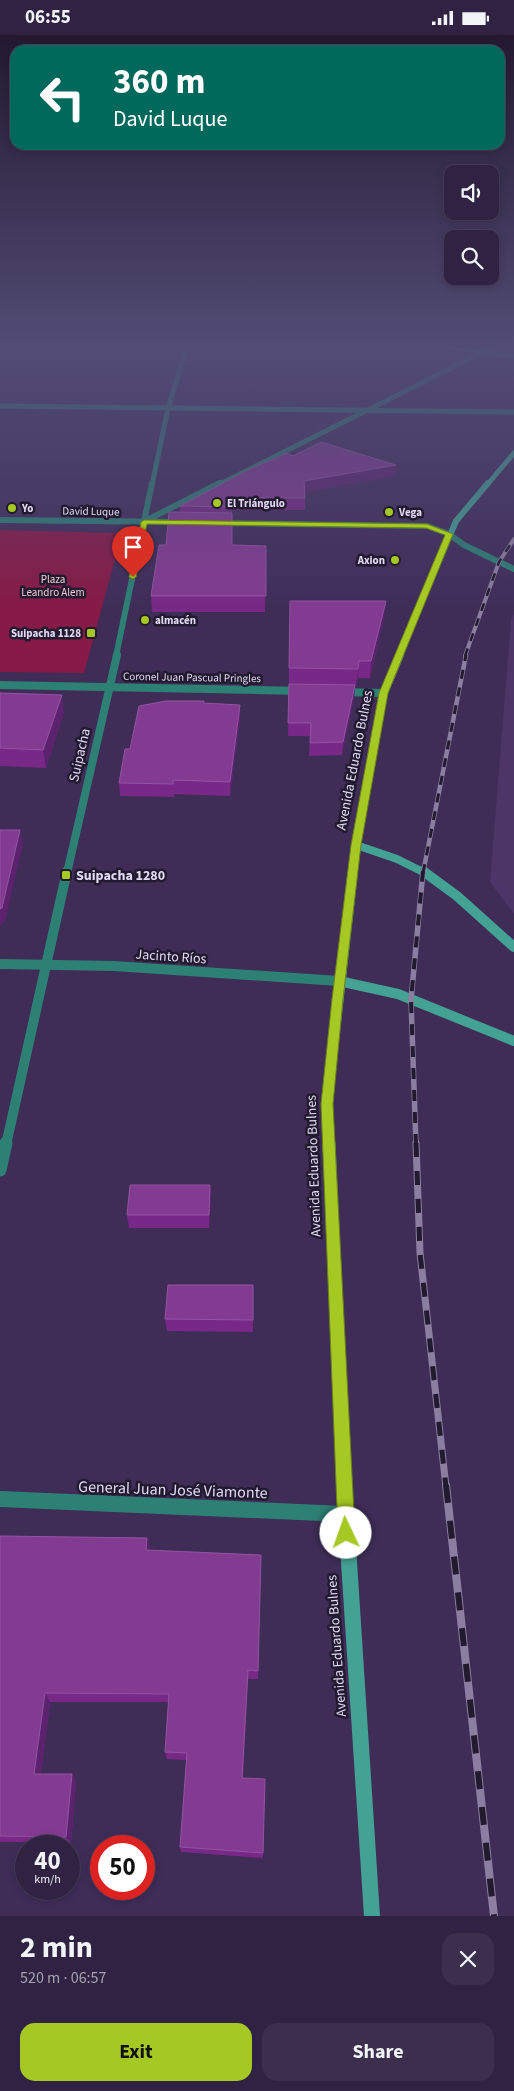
<!DOCTYPE html>
<html lang="en">
<head>
<meta charset="utf-8">
<style>
	body { margin:0; font-family:"Source Sans 3",sans-serif; background:#3b2f4d; color:#f1f3f6; height:100vh; display:flex; flex-direction:column; font-size:19px; white-space:nowrap }
	* { box-sizing:border-box; margin:0 }
	p { font-size:16px; color:#a7a4b2 }
	.icon { flex:none; width:28px; height:28px; fill:none; stroke:currentColor; stroke-width:2; stroke-linecap:round; stroke-linejoin:round }
	.map { position:relative; height:1881px; overflow:hidden }
	.panel { display:flex; flex-direction:column; background:#2f2242; flex:1 }
	.panel>* { flex:none }
	.guide { position:absolute; left:10px; top:10px; width:495px; height:105px; border-radius:15px; box-shadow:0 2px 8px #0003,0 0 0 1px #4a3f5b; background:#00695c; color:#fff; overflow:hidden }
	.buttons { position:absolute; left:444px; top:130px; display:grid; gap:10px }
	.buttons a { display:grid; place-items:center; width:55px; height:55px; border-radius:10px; background:#2f2242; box-shadow:0 2px 8px #0003,0 0 0 1px #4a3f5b; font-size:25px }
	.speed { position:absolute; left:15px; top:1800px; display:flex; gap:10px; font-size:25px; font-weight:700; text-align:center }
	.speed>* { display:grid; place-content:center; width:65px; height:65px; border-radius:50%; background:#2f2242; box-shadow:0 2px 8px #0003,0 0 0 1px #4a3f5b; line-height:1 }
	.speed small { font-size:12px; font-weight:400 }
	.speed .limit { border:8px solid #d22; background:#fff; color:#111 }
	.pin { position:absolute; display:grid; place-items:center; width:42px; height:42px; color:#fff; margin:-51px -21px; border-radius:50% 50% 50% 0; rotate:-45deg; box-shadow:0 0 5px #0007 }
	.pin .icon { rotate:45deg }
	.me { position:absolute; width:55px; margin:-28px; rotate:357deg; stroke-linejoin:round; filter:drop-shadow(0 0 4px #0008) }
	.turn { display:flex; align-items:center; gap:18px; height:105px; padding:0 20px; font-size:22px }
	.turn .icon { width:65px; height:65px; stroke-width:2.5 }
	.turn b { display:block; font-size:35px; line-height:42px }
	.round { display:grid; place-items:center; flex:none; width:52px; height:52px; border-radius:15px; background:#3b2f4d }
	.head { display:flex; align-items:center; justify-content:space-between; height:85px; padding:0 20px }
	h1 { font-size:30px; font-weight:700; line-height:38px }
	.primary-button { display:flex; gap:10px; margin-top:auto; padding:10px 20px }
	.primary-button a { flex:1; height:58px; border-radius:15px; background:#a5c823; color:#111; font-size:20px; font-weight:700; line-height:58px; text-align:center }
	.primary-button a+a { background:#3b2f4d; color:#f1f3f6 }
	.status { display:flex; justify-content:space-between; align-items:center; height:35px; padding:0 25px; background:#2f2242; direction:ltr }
	.status svg { height:14px; fill:currentColor }
	.map>svg:first-child { display:block }
	.built { fill:#4b3667 }
	.green { fill:#871a46 }
	.lines { fill:none; stroke-linecap:round; stroke-linejoin:round }
	.minor-far5 { stroke:#2d8074; stroke-width:5 }
	.minor-far4 { stroke:#2d8074; stroke-width:6 }
	.minor-far3 { stroke:#2d8074; stroke-width:8 }
	.minor-far2 { stroke:#2d8074; stroke-width:10 }
	.minor-far1 { stroke:#2d8074; stroke-width:13 }
	.minor { stroke:#2d8074; stroke-width:16 }
	.tertiary { stroke:#2d8074; stroke-width:6 }
	.secondary-far5 { stroke:#43a294; stroke-width:5 }
	.secondary-far4 { stroke:#43a294; stroke-width:6 }
	.secondary-far3 { stroke:#43a294; stroke-width:8 }
	.secondary-far2 { stroke:#43a294; stroke-width:10 }
	.secondary-far1 { stroke:#43a294; stroke-width:13 }
	.secondary { stroke:#43a294; stroke-width:16 }
	.primary { fill:#3bbfad; fill-rule:evenodd }
	.rail-far4-casing { stroke:#8c7ea1; stroke-width:4 }
	.rail-far3-casing { stroke:#8c7ea1; stroke-width:4.5 }
	.rail-far2-casing { stroke:#8c7ea1; stroke-width:5.5 }
	.rail-far1-casing { stroke:#8c7ea1; stroke-width:7 }
	.rail-casing { stroke:#8c7ea1; stroke-width:8 }
	.rail-far4 { stroke:#221a2e; stroke-width:2.5; stroke-dasharray:8; stroke-linecap:butt }
	.rail-far3 { stroke:#221a2e; stroke-width:3; stroke-dasharray:9; stroke-linecap:butt }
	.rail-far2 { stroke:#221a2e; stroke-width:4; stroke-dasharray:11; stroke-linecap:butt }
	.rail-far1 { stroke:#221a2e; stroke-width:5; stroke-dasharray:14; stroke-linecap:butt }
	.rail { stroke:#221a2e; stroke-width:6; stroke-dasharray:18; stroke-linecap:butt }
	.wall { fill:#782886 }
	.shaded-wall { fill:#5c226f }
	.building { fill:#833b92; stroke:#9254a1 }
	.route { fill:#a5c823; stroke:#6b8217 }
	.poi-dot { fill:#a5c823; stroke:#221a2e; stroke-width:2 }
	.labels { text-anchor:middle; stroke-width:5; stroke-linejoin:round; paint-order:stroke }
	.far-poi-label { font-size:11px; font-weight:bold; fill:#e2d8f3; stroke:#221a2e; text-anchor:start }
	.far-street-label { font-size:11px; fill:#e2d8f3; stroke:#221a2e }
	.far-park-label { font-size:11px; fill:#eeccd4; stroke:#221a2e }
	.street-label { font-size:14px; fill:#e2d8f3; stroke:#221a2e }
	.poi-label { font-size:14px; font-weight:bold; fill:#e2d8f3; stroke:#221a2e; text-anchor:start }
	.near-street-label { font-size:16px; fill:#e2d8f3; stroke:#221a2e }
</style>
</head>
<body>
<div class="status"><b>06:55</b><svg viewBox="0 0 49 12"><path d="M0 12V9h3v3zM5 12V6h3v6zM10 12V3h3v9zM15 12V0h3v12zM26 1h20v11H26zM47 4h2v5h-2z"/></svg></div>
<div class="map">
<svg width="514" height="1881" viewBox="0 0 514 1881">
	<rect width="100%" height="100%" fill="#3f2d58"/>
	<!-- built -->
	<polygon class="built" points="514,579 514,879 490,847 511,585"/>
	<!-- green -->
	<polygon class="green" points="0,495 122,498 84,638 0,637"/>
	<g class="lines">
		<!-- minor-far5 -->
		<g class="minor-far5">
			<polyline points="0,371 514,377"/>
			<polyline points="152,450 168,373 187,312"/>
			<polyline points="218,450 483,317"/>
		</g>
		<!-- minor-far4 -->
		<g class="minor-far4">
			<polyline points="0,485 180,487"/>
			<polyline points="147,485 220,448"/>
			<polyline points="219,488 427,491 449,499"/>
			<polyline points="116,621 152,448"/>
		</g>
		<!-- minor-far3 -->
		<g class="minor-far3">
			<polyline points="0,650 300,656"/>
			<polyline points="342,657 384,658"/>
			<polyline points="67,838 117,620"/>
		</g>
		<!-- minor-far2 -->
		<g class="minor-far2">
			<polyline points="0,929 114,931 339,946"/>
			<polyline points="6,1110 67,836"/>
		</g>
		<!-- minor-far1 -->
		<polyline class="minor-far1" points="0,1135 6,1108"/>
		<!-- minor -->
		<polyline class="minor" points="0,1464 345,1479"/>
		<!-- tertiary -->
		<polyline class="tertiary" points="449,499 464,510 514,534"/>
		<!-- secondary-far5 -->
		<g class="secondary-far5">
			<polyline points="483,317 494,312"/>
			<polyline points="487,450 514,418"/>
		</g>
		<!-- secondary-far4 -->
		<polyline class="secondary-far4" points="399,621 456,486 488,448"/>
		<!-- secondary-far3 -->
		<g class="secondary-far3">
			<polyline points="356,810 397,824 425,838"/>
			<polyline points="353,838 356,810 384,658 400,620"/>
		</g>
		<!-- secondary-far2 -->
		<g class="secondary-far2">
			<polyline points="423,836 457,861 514,912"/>
			<polyline points="339,946 398,959 514,1006"/>
			<polyline points="329,1110 327,1069 353,836"/>
		</g>
		<!-- secondary-far1 -->
		<polyline class="secondary-far1" points="329,1108 344,1452"/>
		<!-- secondary -->
		<polyline class="secondary" points="344,1450 372,1881"/>
		<!-- primary -->
		<polygon class="primary" points="435,312 455,312 514,319 514,323"/>
		<!-- rail-far4 casing -->
		<g class="rail-far4-casing">
			<polyline id="rail-far4" points="465,621 499,527 514,504"/>
		</g>
		<!-- rail-far3 casing -->
		<g class="rail-far3-casing">
			<polyline id="rail-far3" points="423,838 466,620"/>
		</g>
		<!-- rail-far2 casing -->
		<g class="rail-far2-casing">
			<polyline id="rail-far2" points="416,1110 411,965 423,836"/>
		</g>
		<!-- rail-far1 casing -->
		<g class="rail-far1-casing">
			<polyline id="rail-far1" points="416,1108 420,1218 446,1452"/>
		</g>
		<!-- rail casing -->
		<g class="rail-casing">
			<polyline id="rail" points="446,1450 494,1881"/>
		</g>
		<!-- rail-far4 -->
		<use href="#rail-far4" class="rail-far4"/>
		<!-- rail-far3 -->
		<use href="#rail-far3" class="rail-far3"/>
		<!-- rail-far2 -->
		<use href="#rail-far2" class="rail-far2"/>
		<!-- rail-far1 -->
		<use href="#rail-far1" class="rail-far1"/>
		<!-- rail -->
		<use href="#rail" class="rail"/>
	</g>
	<!-- wall -->
	<g class="wall">
		<polygon points="293,421 396,430 395,441 305,457 305,475 232,475 232,510 266,511 265,577 152,577 151,561 166,510 180,477 180,471"/>
		<polygon points="290,566 386,566 384,582 370,643 358,643 356,651 355,651 354,663 342,720 309,721 310,701 288,701"/>
		<polygon points="0,658 64,677 46,733 0,731"/>
		<polygon points="204,668 240,683 230,761 174,759 174,762 120,761 119,748 130,714"/>
		<polygon points="210,1150 211,1163 209,1193 129,1193 127,1180"/>
		<polygon points="253,1250 253,1297 167,1296 165,1284"/>
		<polygon points="0,1501 147,1503 150,1515 261,1520 258,1644 248,1644 243,1743 265,1744 263,1823 181,1817 180,1812 187,1725 167,1724 165,1717 169,1667 50,1667 41,1739 76,1746 71,1807 0,1807"/>
	</g>
	<!-- shaded-wall -->
	<g class="shaded-wall">
		<polygon points="396,430 395,441 304,457 304,446"/>
		<polygon points="386,566 384,582 370,643 371,626"/>
		<polygon points="359,626 358,643 356,651 358,634"/>
		<polygon points="355,650 354,663 342,720 343,707"/>
		<polygon points="62,660 64,677 46,733 43,715"/>
		<polygon points="240,670 240,683 230,761 230,747"/>
		<polygon points="20,795 23,808 5,886 0,891 0,874"/>
		<polygon points="210,1150 211,1163 209,1193 209,1180"/>
		<polygon points="147,1503 150,1514 149,1526 146,1515"/>
		<polygon points="248,1635 248,1644 242,1750 242,1743"/>
		<polygon points="45,1658 50,1667 40,1746 34,1739"/>
		<polygon points="72,1739 76,1746 71,1807 66,1802"/>
	</g>
	<!-- building -->
	<g class="building">
		<polygon points="321,407 396,430 304,446 305,463 232,463 232,472 180,471 248,435 287,418 293,421"/>
		<polygon points="169,477 232,478 232,510 266,511 266,561 151,561 159,510 166,510"/>
		<polygon points="290,566 386,566 371,626 359,626 358,634 289,633"/>
		<polygon points="289,649 355,650 343,707 310,708 311,688 288,688"/>
		<polygon points="0,658 62,660 43,715 0,713"/>
		<polygon points="166,666 204,666 203,668 240,670 230,747 173,745 173,749 119,748 125,714 130,714 139,671"/>
		<polygon points="0,795 20,795 2,873 0,874"/>
		<polygon points="130,1150 210,1150 209,1180 127,1180"/>
		<polygon points="168,1250 253,1250 253,1285 165,1284"/>
		<polygon points="0,1501 147,1503 146,1515 261,1520 258,1636 248,1635 242,1743 265,1744 263,1818 180,1812 187,1718 165,1717 169,1659 45,1658 34,1739 72,1739 66,1802 0,1801"/>
	</g>
	<!-- sky -->
	<linearGradient id="sky" x2="0" y2="1"><stop stop-color="#231930"/><stop offset="0.54" stop-color="#524c75"/><stop offset="1" stop-color="#524c75" stop-opacity="0"/></linearGradient>
	<rect width="514" height="576" fill="url(#sky)"/>
	<!-- route -->
	<polygon class="route" points="144,485 427,489 453,499 388,658 361,810 343,964 333,1069 355,1498 352,1504 346,1507 340,1504 338,1498 321,1069 332,964 351,810 379,658 445,500 426,493 147,489 136,542 133,544 129,542 141,487"/>
	<!-- markers -->
	<g class="poi-dot">
		<circle cx="217" cy="468" r="5"/>
		<circle cx="12" cy="473" r="5"/>
		<circle cx="389" cy="477" r="5"/>
		<circle cx="395" cy="525" r="5"/>
		<circle cx="145" cy="585" r="5"/>
		<rect x="86" y="593" width="10" height="10" rx="2.5"/>
		<rect x="61" y="835" width="10" height="10" rx="2.5"/>
	</g>
	<g class="labels">
		<!-- far-poi labels -->
		<g class="far-poi-label">
			<text x="227" y="472">El Triángulo</text>
			<text x="22" y="477">Yo</text>
			<text x="399" y="481">Vega</text>
			<text x="385" y="529" text-anchor="end">Axion</text>
			<text x="155" y="589">almacén</text>
			<text x="81" y="602" text-anchor="end">Suipacha 1128</text>
		</g>
		<!-- far-street labels -->
		<g class="far-street-label">
			<text transform="translate(91 476) rotate(1)" y="4">David Luque</text>
			<text transform="translate(192 642) rotate(1)" y="4">Coronel Juan Pascual Pringles</text>
		</g>
		<!-- far-park labels -->
		<g class="far-park-label">
			<text x="53" y="548">Plaza<tspan x="53" dy="13">Leandro Alem</tspan></text>
		</g>
		<!-- street labels -->
		<g class="street-label">
			<text transform="translate(79 720) rotate(-77)" y="5">Suipacha</text>
			<text transform="translate(354 725) rotate(-79)" y="5">Avenida Eduardo Bulnes</text>
			<text transform="translate(171 921) rotate(4)" y="5">Jacinto Ríos</text>
			<text transform="translate(313 1131) rotate(-92)" y="5">Avenida Eduardo Bulnes</text>
			<text transform="translate(336 1611) rotate(-94)" y="5">Avenida Eduardo Bulnes</text>
		</g>
		<!-- poi labels -->
		<g class="poi-label">
			<text x="76" y="845">Suipacha 1280</text>
		</g>
		<!-- near-street labels -->
		<g class="near-street-label">
			<text transform="translate(173 1454) rotate(2)" y="6">General Juan José Viamonte</text>
		</g>
	</g>
</svg>
<div class="buttons">
<a><svg class="icon" aria-label="sound" viewBox="0 0 24 24"><path d="M4 9h4l5-4v14l-5-4H4zM17 9q2 3 0 6"/></svg></a>
<a><svg class="icon" aria-label="search" viewBox="0 0 24 24"><circle cx="10" cy="10" r="6"/><path d="M15 15l6 6"/></svg></a>
</div>
<div class="speed"><div>40<small>km/h</small></div><div class="limit">50</div></div>
<div class="pin" style="left:133px;top:542px;background:#d93025"><svg class="icon" aria-label="arrive" viewBox="0 0 24 24"><path d="M6 21V4h12l-3 4 3 4H6"/></svg></div>
<svg class="me" style="left:346px;top:1498px" viewBox="-20 -20 40 40"><circle r="19" fill="#fff"/><path d="M0-13L10 11 0 6-10 11z" fill="#a5c823"/></svg>
<div class="guide">
<div class="turn"><svg class="icon" aria-label="left" viewBox="0 0 24 24"><path d="M17 20v-9H6M10 6l-5 5 5 5"/></svg><div><b>360 m</b>David Luque</div></div>
</div>
</div>
<section class="panel">
<div class="head"><div><h1>2 min</h1><p>520 m · 06:57</p></div><a class="round"><svg class="icon" aria-label="close" viewBox="0 0 24 24"><path d="M6 6l12 12M18 6L6 18"/></svg></a></div>
<div class="primary-button"><a>Exit</a><a>Share</a></div>
</section>
</body>
</html>
